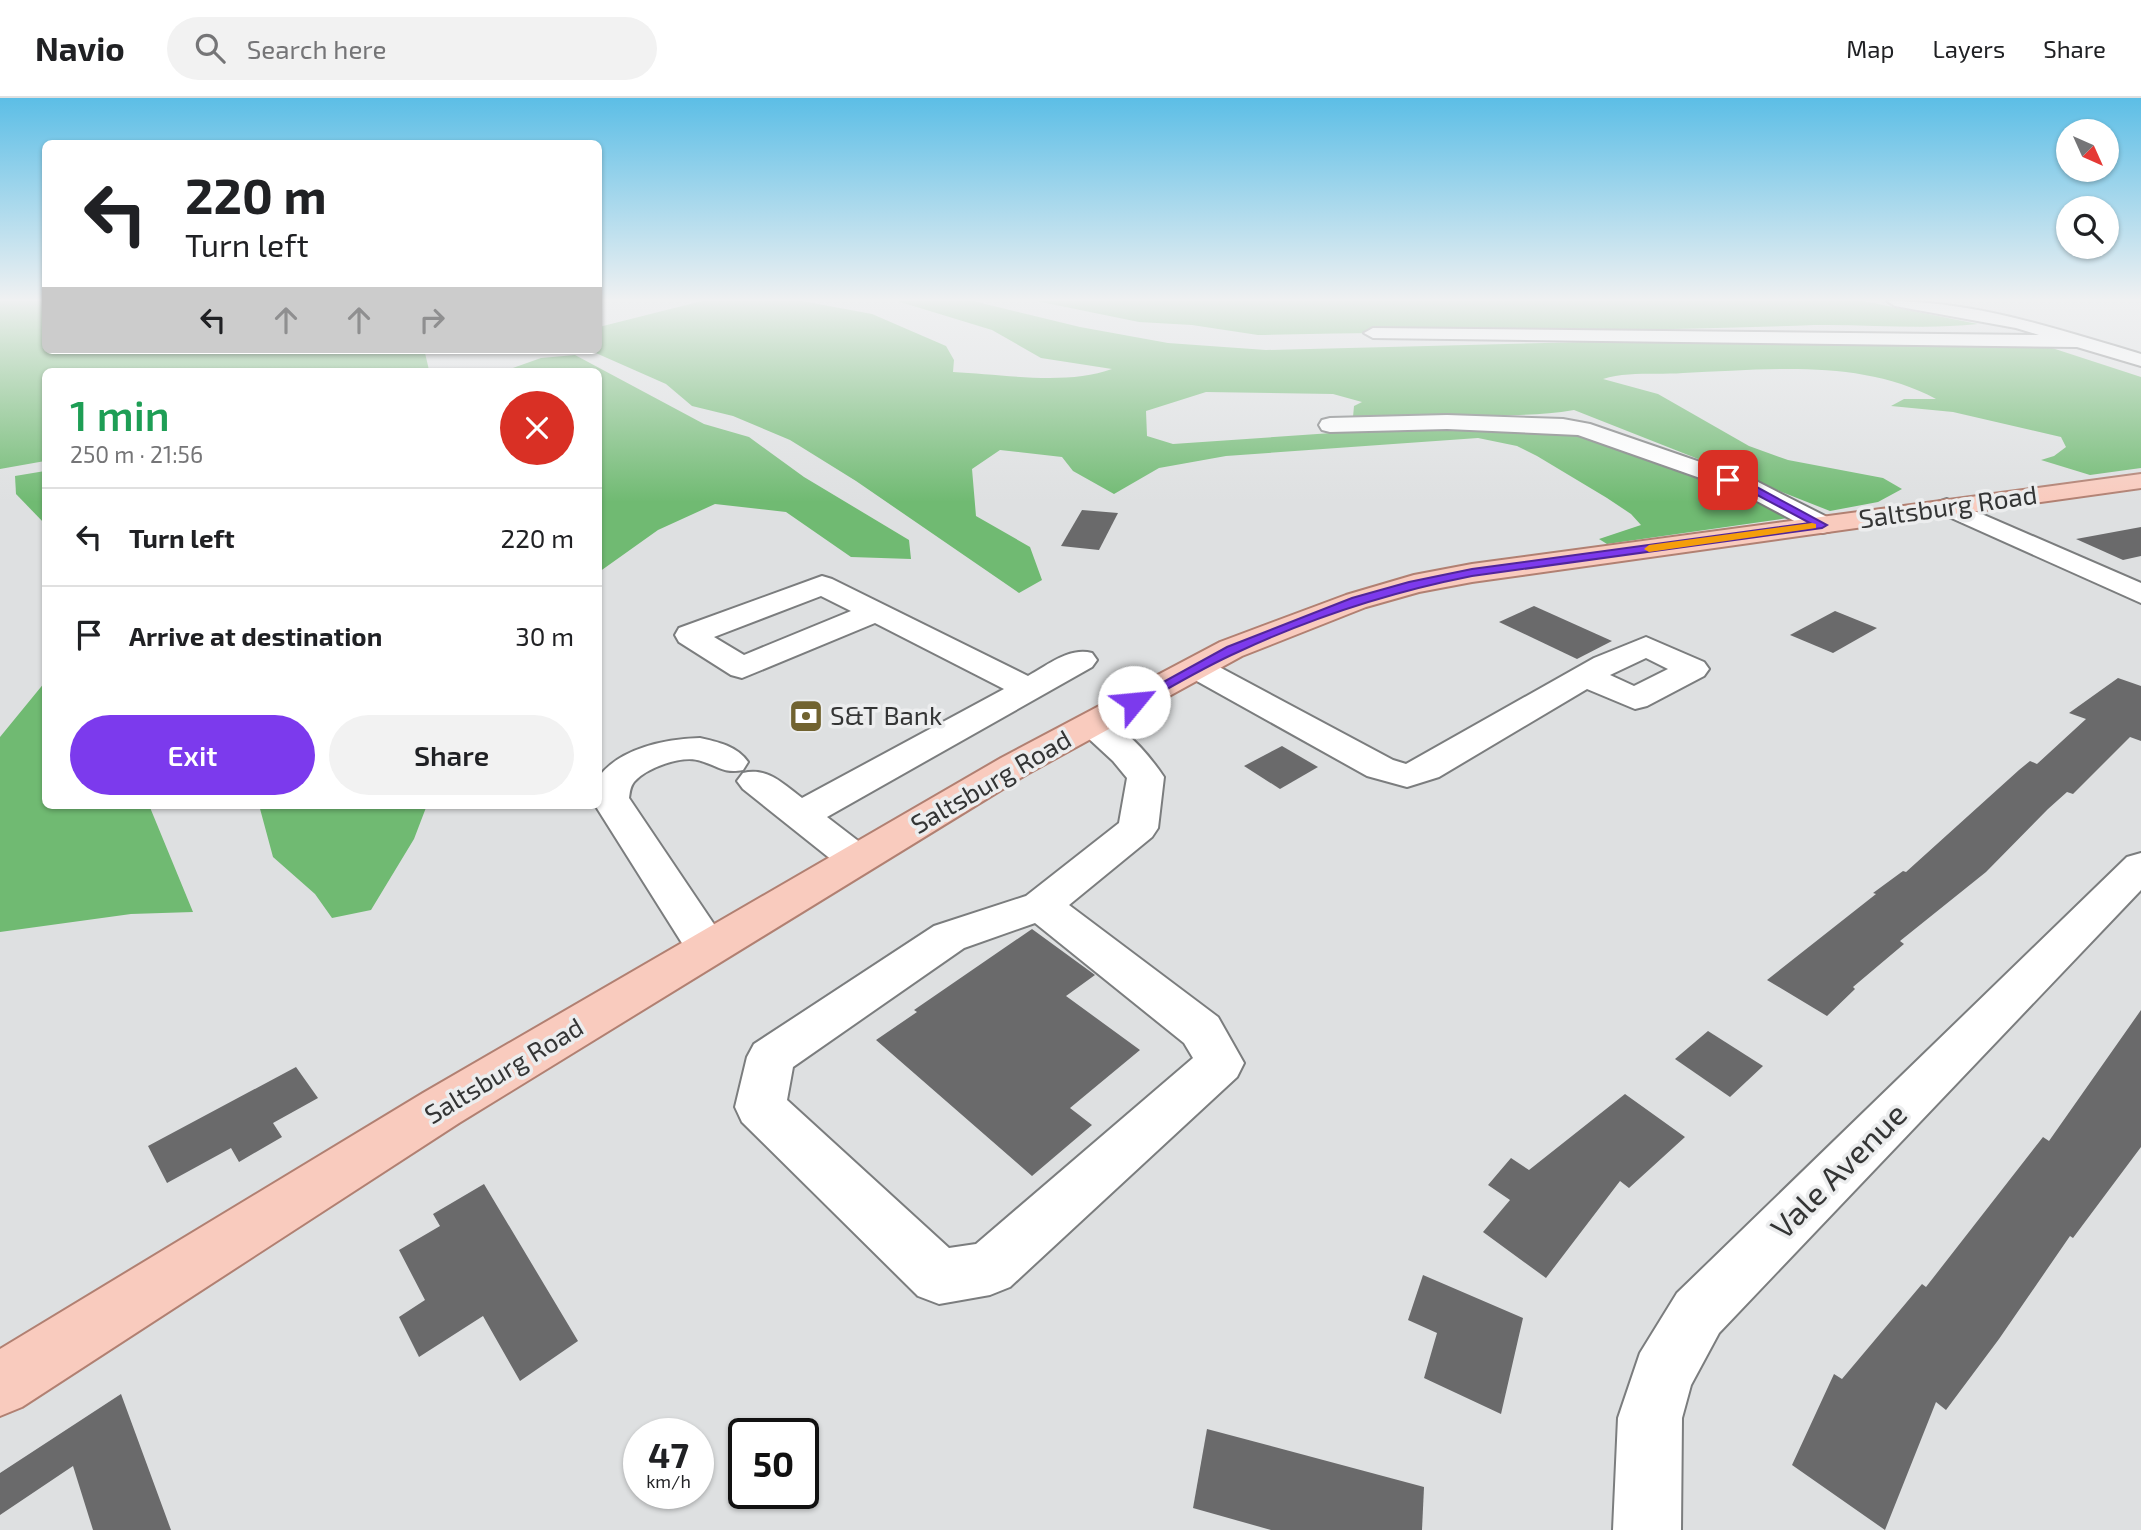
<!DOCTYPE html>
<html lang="en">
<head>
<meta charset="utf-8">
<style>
	body { margin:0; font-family:"Exo 2",sans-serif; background:#f2f2f2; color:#202124; height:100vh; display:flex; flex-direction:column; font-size:26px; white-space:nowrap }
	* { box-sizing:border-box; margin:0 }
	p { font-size:23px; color:#757577 }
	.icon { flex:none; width:38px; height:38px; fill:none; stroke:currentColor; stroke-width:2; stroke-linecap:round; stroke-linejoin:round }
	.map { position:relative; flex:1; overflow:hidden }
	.panel { position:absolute; left:42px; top:270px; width:560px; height:441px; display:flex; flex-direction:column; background:#fff; border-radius:10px; box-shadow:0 2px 5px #0004 }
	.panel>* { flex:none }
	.guide { position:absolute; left:42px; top:42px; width:560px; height:214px; border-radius:10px; box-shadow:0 2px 5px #0004; background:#fff; color:#202124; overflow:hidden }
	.needle { width:46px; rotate:135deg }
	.fabs { position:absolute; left:2056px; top:21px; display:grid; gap:14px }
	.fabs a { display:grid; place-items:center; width:63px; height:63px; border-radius:50%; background:#fff; box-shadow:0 2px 5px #0004; font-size:35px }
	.speed { position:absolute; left:623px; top:1320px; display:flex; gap:14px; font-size:35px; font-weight:700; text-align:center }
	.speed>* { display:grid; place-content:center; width:91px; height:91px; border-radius:50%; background:#fff; box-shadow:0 2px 5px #0004; line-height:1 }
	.speed small { font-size:18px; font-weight:400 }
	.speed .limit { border:4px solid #111; border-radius:10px; background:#fff; color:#111 }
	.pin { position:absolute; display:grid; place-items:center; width:60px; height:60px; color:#fff; margin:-30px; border-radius:14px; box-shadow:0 4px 10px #0006 }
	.me { position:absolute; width:77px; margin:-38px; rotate:62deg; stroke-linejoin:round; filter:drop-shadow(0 0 5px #0008) }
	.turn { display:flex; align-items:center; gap:24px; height:147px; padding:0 28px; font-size:32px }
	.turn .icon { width:91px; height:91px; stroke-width:2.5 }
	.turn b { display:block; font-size:49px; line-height:60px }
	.lanes { display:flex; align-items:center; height:66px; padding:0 28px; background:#0003; justify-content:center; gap:35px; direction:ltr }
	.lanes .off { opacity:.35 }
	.round { display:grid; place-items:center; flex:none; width:74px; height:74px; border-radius:37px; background:#f2f2f2 }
	.summary { display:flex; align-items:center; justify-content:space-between; height:119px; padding:0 28px }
	h1 { font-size:42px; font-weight:600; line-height:52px; color:#1e9e55 }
	.action { display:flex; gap:14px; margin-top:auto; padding:14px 28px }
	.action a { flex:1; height:80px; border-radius:42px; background:#7c3aed; color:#fff; font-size:28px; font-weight:600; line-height:80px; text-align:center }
	.action a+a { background:#f2f2f2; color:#202124 }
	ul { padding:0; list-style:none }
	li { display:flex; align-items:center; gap:21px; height:98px; padding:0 28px; border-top:2px solid #e0e0e0 }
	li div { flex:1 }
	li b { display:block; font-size:26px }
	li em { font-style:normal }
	header { display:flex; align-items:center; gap:42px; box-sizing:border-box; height:98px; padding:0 35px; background:#fff; border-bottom:2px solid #e0e0e0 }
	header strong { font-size:33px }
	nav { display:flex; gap:38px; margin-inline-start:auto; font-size:24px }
	.search { width:490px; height:63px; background:#f2f2f2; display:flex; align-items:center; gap:18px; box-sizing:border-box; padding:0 24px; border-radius:38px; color:#757577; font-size:26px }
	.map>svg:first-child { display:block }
	.forest { fill:#70ba72 }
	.building { fill:#6a6a6b }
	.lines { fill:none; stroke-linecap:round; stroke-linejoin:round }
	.minor-casing { stroke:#7b7d7e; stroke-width:4 }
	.major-casing { stroke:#b18072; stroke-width:4 }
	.minor { fill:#fff; fill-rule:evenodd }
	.major { fill:#f9cbbe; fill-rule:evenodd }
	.route { fill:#7c3aed; stroke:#51269a; stroke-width:2 }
	.slow { fill:#f59e0b }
	.labels { text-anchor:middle; stroke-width:7; stroke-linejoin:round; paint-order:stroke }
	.street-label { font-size:26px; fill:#343535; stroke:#ecedee }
	.poi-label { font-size:26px; fill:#343535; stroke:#ecedee; text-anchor:start }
	.near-street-label { font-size:32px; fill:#343535; stroke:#ecedee }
</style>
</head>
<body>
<header>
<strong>Navio</strong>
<div class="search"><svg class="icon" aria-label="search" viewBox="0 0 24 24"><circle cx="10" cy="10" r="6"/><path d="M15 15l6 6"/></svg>Search here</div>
<nav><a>Map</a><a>Layers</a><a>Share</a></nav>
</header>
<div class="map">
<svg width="2141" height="1432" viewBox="0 0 2141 1432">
	<rect width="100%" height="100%" fill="#dee0e1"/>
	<!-- forest -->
	<g class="forest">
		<polygon points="0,203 45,203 46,252 407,252 425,255 429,272 46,273 45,363 0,371"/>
		<path d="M702,203H802L872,216L946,248L954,262L953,274C1001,276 1066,288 1112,271L1041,260L992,232L897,203H973L1080,229L1168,245L1266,252L1709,241L2049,249L2141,279V370L2090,377L2041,362L2054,358L2066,349L2061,339L1953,314L1891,308L1904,301H1936C1860,260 1766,272 1683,275C1657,277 1627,273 1603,281L1658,296L1749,348L1788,362L1883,380L1902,391L1878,404L1830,413L1574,312C1540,318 1507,317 1472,318C1432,319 1393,323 1353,319L1354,308L1362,304L1333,296L1206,294L1146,313L1147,338L1173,346L1390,331L1552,333L1615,344L1766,405L1788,420L1607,446L1599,441L1641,427L1631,416L1607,400L1537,358L1517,348L1478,340L1226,358L1159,370L1114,396L1073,373L1062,359L1000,352L972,371L976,418L1030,449L1042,482L1019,495L856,383L790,342L733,318L692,308L666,286L589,252H598L599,229Z"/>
		<path d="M1036,203H1863L1978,226C1924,232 1869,226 1814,227C1629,234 1443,233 1258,237L1192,227L1139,224Z"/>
		<polygon points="575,257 704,326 749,339 804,379 909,442 911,461 851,459 786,414 715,406 658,432 599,474 598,273 510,271 541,260"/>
		<polygon points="45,373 46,373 45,426 16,396 15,378"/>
		<polygon points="45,584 46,707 149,707 193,814 131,816 0,834 0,639"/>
		<polygon points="259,707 427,707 414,741 371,812 332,820 315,796 273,759"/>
	</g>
	<!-- building -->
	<g class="building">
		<polygon points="1082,412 1118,415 1099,452 1061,448"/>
		<polygon points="2141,429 2141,458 2123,462 2076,441"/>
		<polygon points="1534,508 1612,543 1577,561 1499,524"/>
		<polygon points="1835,513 1877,530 1833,555 1790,537"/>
		<polygon points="2118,580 2141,588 2141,643 2130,639 2073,696 2067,694 2048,711 1986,774 1900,843 1904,846 1853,889 1855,891 1827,918 1767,882 1876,796 1873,795 1903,773 1906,774 2019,672 2030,663 2037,666 2086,621 2069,615"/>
		<polygon points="1282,648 1318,669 1280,691 1244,668"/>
		<polygon points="1032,831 1095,877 1066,898 1140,952 1070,1010 1092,1027 1032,1078 876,942 917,914 914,912"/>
		<polygon points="2141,912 2141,1049 2073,1140 2070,1138 1999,1241 1946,1312 1936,1304 1885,1432 1792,1367 1834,1276 1842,1281 1922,1186 1926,1189 2043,1039 2049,1043"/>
		<polygon points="1708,933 1763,968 1730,999 1675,961"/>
		<polygon points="296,969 318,1000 273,1025 282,1039 239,1064 231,1050 167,1085 148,1048"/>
		<polygon points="1625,996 1685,1039 1629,1090 1620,1083 1546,1180 1483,1134 1510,1102 1488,1087 1511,1060 1529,1072"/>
		<polygon points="484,1086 578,1243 520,1283 483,1218 419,1259 399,1219 425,1202 399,1152 440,1128 433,1116"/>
		<polygon points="1423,1177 1523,1220 1501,1316 1424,1280 1437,1235 1408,1222"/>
		<polygon points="121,1296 171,1432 93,1432 73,1368 0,1417 0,1375"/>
		<polygon points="1207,1331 1424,1389 1422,1432 1271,1432 1193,1410"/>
	</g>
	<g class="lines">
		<!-- minor casing -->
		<g class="minor-casing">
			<g id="minor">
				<path d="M1887,203C1975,203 2058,231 2141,256V268L2077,249L1373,240L1364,235L1373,230L2039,237L2016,230L1895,208Z"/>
				<polygon points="1447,317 1563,321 1590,326 1758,384 1831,421 1835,427 1831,433 1822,435 1813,433 1740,394 1578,337 1447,331 1330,334 1322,332 1319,327 1322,322 1330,320"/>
				<polygon points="1947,401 2141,485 2141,505 1938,414 1934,409 1938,404"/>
				<path d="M822,478L832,481L1028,578C1048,567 1069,549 1092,555L1097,562L1092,569L827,719L870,752L876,761L870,770L856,774L842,770L743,691L737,683L743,675C768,669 783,686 802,700L1004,591L875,525L742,580L731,577L679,544L675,537L679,530ZM821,498L851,513L744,557L714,539Z"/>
				<path d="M1646,539L1704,564L1709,571L1704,578L1647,608L1635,611L1587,591L1439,679L1407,689L1367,678L1186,577L1181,570L1186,563L1197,560L1208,563L1393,662L1406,666L1594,560ZM1646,560L1668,571L1634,588L1610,577Z"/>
				<path d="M1091,617C1121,624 1147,654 1164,679L1158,730L1152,739L1069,807L1218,919L1244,965L1237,979L1010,1189L990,1197L939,1206L918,1198L742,1024L735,1009L747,959L754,946L934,828L1026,798L1119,725L1127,680L1113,663L1074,627L1079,620ZM1035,825L1184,945L1193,960L976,1146L949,1150L787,1002L793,969L964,850Z"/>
				<path d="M700,640C718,644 737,648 748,664L743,672C724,676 718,668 701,663C683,656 646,670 634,684C630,689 630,694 629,700L730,850L724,861L708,866L692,861L595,707H598V680C619,650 666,641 700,640Z"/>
				<polygon points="2141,755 2141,792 1719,1235 1691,1287 1682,1320 1681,1432 1613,1432 1618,1320 1640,1255 1677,1195 2127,759"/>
			</g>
		</g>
		<!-- major casing -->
		<g class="major-casing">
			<polygon id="major" points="2141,376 2141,390 1472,484 1419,494 1366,509 1242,558 1027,676 459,1025 22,1309 0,1318 0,1251 423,995 1001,660 1220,544 1346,497 1414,477 1472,466"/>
		</g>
		<!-- minor -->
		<use href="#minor" class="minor"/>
		<!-- major -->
		<use href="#major" class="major"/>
	</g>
	<!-- sky -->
	<linearGradient id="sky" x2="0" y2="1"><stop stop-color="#5cbee6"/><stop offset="0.5" stop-color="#f0f1f2"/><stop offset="1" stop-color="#f0f1f2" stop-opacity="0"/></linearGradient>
	<rect width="2141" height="404" fill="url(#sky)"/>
	<!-- route -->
	<path class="route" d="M1728,379L1753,387L1827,427L1822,430L1472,478C1391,494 1313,519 1238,554C1204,569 1171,589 1139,607L1134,608L1127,604L1227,549L1352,500L1409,484L1472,471L1810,425L1746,391L1725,384L1723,382Z"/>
	<!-- slow -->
	<polygon class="slow" points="1812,425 1816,426 1816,430 1649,454 1644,451 1649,447"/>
	<!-- icons -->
	<defs>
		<g id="bank-square" transform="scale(1.75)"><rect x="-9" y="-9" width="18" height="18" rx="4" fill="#716330" stroke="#ecedee"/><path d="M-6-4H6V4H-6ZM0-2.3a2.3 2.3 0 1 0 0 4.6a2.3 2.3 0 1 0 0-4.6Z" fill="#fff"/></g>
	</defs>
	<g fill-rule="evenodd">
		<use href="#bank-square" x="806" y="618"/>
	</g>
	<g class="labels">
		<!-- street labels -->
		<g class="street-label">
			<text transform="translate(1948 409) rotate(-8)" y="9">Saltsburg Road</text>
			<text transform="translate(991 684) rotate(-30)" y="9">Saltsburg Road</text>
			<text transform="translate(504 973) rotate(-31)" y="9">Saltsburg Road</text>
		</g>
		<!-- poi labels -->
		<g class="poi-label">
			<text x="830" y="627">S&amp;T Bank</text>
		</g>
		<!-- near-street labels -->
		<g class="near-street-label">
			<text transform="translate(1839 1073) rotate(-45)" y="11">Vale Avenue</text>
		</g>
	</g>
</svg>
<div class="fabs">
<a><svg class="needle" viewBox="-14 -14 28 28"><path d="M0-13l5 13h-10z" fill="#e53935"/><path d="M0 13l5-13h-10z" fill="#757577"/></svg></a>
<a><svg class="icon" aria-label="search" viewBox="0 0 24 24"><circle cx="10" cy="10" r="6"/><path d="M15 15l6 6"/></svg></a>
</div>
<div class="speed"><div>47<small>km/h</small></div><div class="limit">50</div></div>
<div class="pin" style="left:1728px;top:382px;background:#d93025"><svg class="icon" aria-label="arrive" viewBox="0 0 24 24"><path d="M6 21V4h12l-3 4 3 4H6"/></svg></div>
<svg class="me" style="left:1134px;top:604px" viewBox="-20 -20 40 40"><circle r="19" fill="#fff"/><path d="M0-13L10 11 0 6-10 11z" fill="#7c3aed"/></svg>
<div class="guide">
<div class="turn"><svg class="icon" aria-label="left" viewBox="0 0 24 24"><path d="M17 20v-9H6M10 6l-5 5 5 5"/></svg><div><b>220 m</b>Turn left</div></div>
<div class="lanes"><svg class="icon" aria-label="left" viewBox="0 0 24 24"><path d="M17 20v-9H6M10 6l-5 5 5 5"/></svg><svg class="icon off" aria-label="ahead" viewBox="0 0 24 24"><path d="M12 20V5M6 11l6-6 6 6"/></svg><svg class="icon off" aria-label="ahead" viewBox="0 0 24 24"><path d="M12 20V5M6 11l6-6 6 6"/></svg><svg class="icon off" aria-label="right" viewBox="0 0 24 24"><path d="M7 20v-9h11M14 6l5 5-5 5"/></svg></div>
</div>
<section class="panel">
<div class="summary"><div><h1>1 min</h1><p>250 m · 21:56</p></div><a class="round" style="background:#d93025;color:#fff"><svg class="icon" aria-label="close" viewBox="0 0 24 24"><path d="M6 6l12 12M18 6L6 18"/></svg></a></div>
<ul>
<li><svg class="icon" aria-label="left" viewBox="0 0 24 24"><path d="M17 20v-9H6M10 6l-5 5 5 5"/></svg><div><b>Turn left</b></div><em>220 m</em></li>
<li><svg class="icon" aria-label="arrive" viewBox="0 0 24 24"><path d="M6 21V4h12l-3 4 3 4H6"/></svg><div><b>Arrive at destination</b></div><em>30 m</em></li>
</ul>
<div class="action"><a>Exit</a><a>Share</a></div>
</section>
</div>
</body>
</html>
